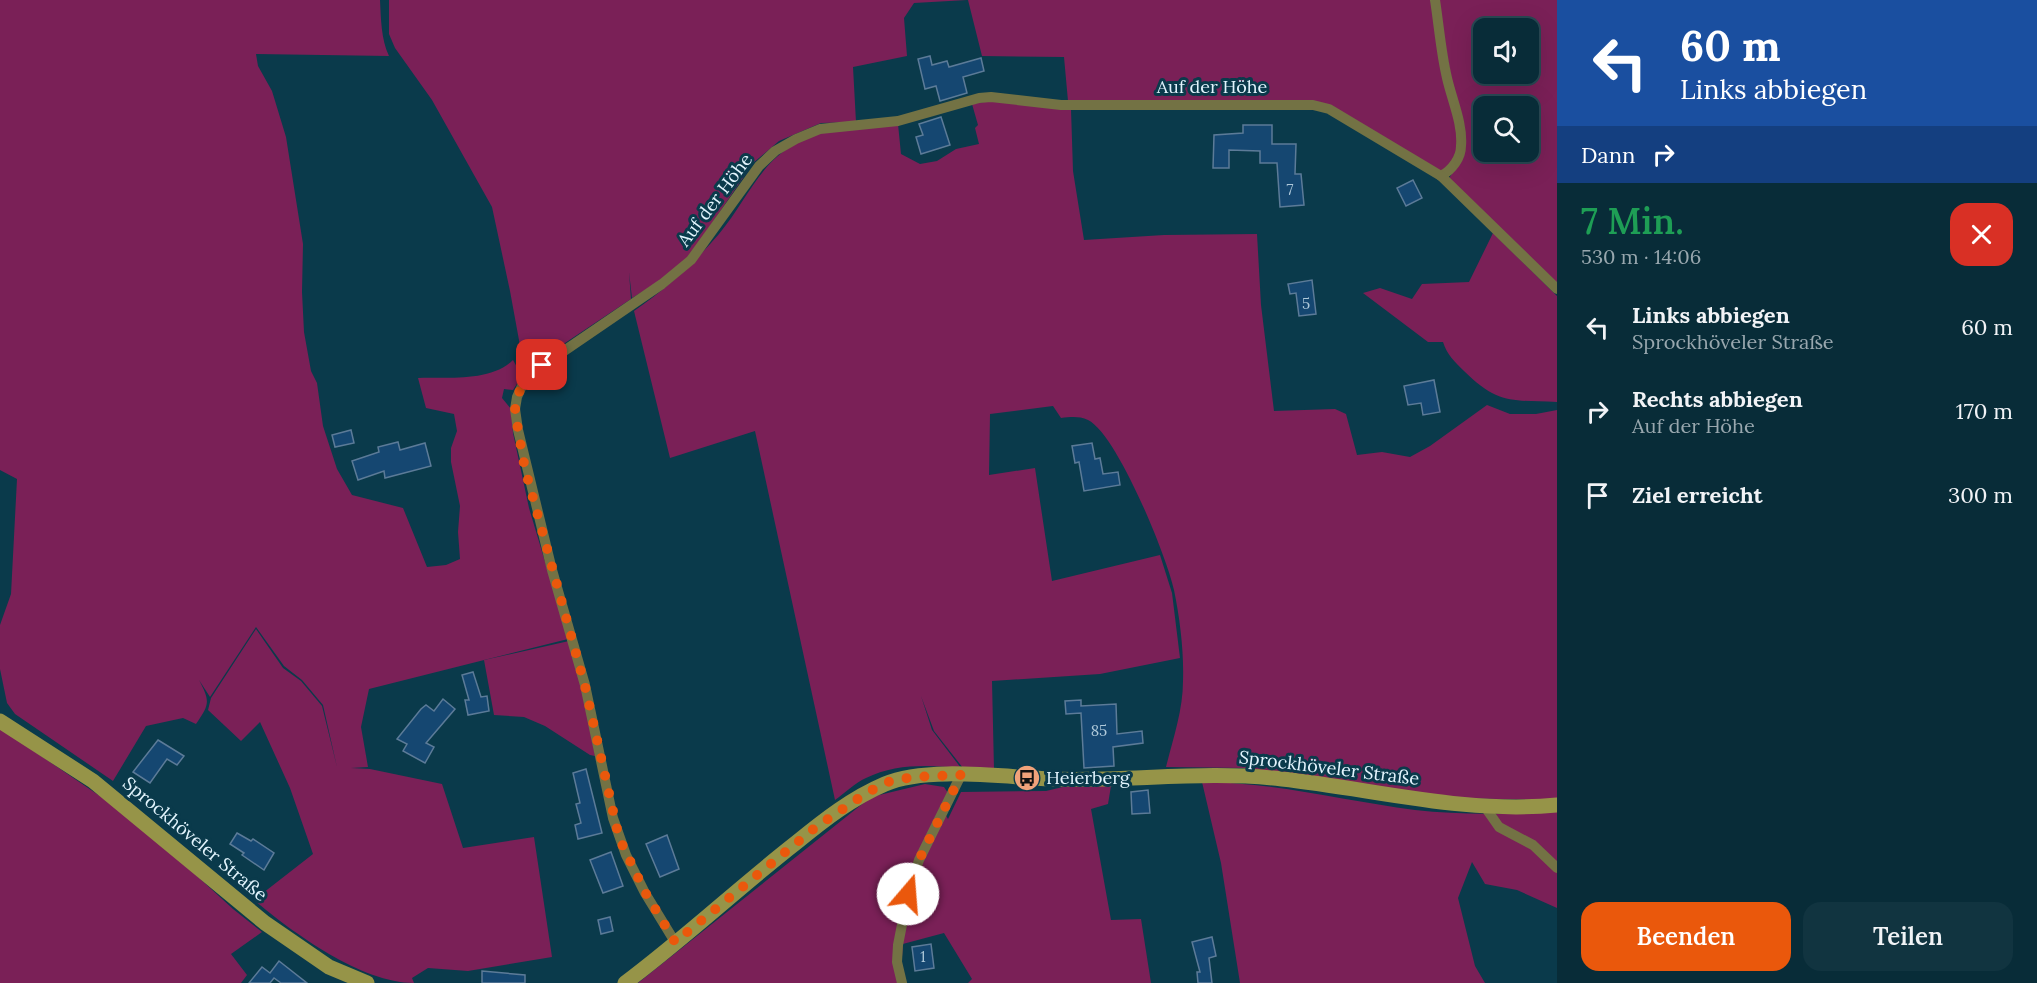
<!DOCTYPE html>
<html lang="de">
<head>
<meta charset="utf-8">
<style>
	body { margin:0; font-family:Lora,serif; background:#113440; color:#f1f3f6; height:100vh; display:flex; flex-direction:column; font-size:22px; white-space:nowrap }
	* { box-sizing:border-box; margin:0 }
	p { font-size:20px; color:#98a7ae }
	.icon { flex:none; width:33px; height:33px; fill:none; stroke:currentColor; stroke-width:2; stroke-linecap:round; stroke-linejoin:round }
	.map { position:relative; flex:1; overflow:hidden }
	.sheet { display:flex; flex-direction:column; background:#082c38; width:480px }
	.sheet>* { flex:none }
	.banner { background:#1a4fa0; color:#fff; overflow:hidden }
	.buttons { position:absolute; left:1473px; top:18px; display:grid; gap:12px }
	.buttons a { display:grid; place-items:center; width:66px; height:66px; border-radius:12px; background:#082c38; box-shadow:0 6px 24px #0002,0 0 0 2px #294853; font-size:30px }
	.pin { position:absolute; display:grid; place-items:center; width:51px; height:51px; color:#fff; margin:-26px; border-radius:12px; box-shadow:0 3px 9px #0006 }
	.me { position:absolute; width:66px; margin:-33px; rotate:18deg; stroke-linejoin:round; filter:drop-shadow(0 0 4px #0008) }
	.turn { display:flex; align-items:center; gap:21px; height:126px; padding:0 24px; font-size:27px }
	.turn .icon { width:78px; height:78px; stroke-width:2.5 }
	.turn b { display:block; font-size:42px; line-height:51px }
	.then { display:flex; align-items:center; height:57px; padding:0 24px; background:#0003; gap:12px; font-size:22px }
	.round { display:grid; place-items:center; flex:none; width:63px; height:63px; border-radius:18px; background:#113440 }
	.head { display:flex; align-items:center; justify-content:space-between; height:102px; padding:0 24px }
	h1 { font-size:36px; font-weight:600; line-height:45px; color:#1e9e55 }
	.primary-button { display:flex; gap:12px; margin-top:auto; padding:12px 24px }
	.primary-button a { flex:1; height:69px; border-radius:18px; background:#ea580c; color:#fff; font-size:24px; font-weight:600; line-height:69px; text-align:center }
	.primary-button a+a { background:#113440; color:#f1f3f6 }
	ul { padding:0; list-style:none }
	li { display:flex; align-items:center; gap:18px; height:84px; padding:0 24px }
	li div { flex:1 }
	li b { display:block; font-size:22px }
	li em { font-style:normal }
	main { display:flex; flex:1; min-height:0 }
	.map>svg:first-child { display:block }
	.green { fill:#7a2057; fill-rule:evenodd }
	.building { fill:#154771; stroke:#5c7b98; stroke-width:1.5 }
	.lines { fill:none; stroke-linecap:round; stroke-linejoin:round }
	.street { stroke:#737244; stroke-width:10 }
	.secondary { stroke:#969448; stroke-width:15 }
	.route { stroke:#ea580c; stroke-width:10; stroke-dasharray:0 18 }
	.labels { text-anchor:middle; stroke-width:6; stroke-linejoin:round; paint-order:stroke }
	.number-label { font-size:15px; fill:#afc9da }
	.street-label { font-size:18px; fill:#e2f4fd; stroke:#0a3a4b }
	.poi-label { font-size:18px; fill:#e2f4fd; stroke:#0a3a4b; text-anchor:start }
</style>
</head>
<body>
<main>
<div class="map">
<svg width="1557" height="983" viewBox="0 0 1557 983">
	<rect width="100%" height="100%" fill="#0a3a4b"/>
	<!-- green -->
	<g class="green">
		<path d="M0,0H380C381,19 381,39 389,56L256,54L258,66L272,91L286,137L303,244L302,292L304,332L311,371L317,383L323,426L337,469L352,495L403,508L427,567L446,565L460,559L458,532L460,506L451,462V448L457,431L454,414L426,408L418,378C447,377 491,382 513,360L522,376L513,390L504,389L502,398L511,409L513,433L529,508L568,639L369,689L361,727L368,767L351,768L370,769L442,784L463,848L534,837L552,957L468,971L428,968L412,978L414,983C362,983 293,933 254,900L313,854L290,788L260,722L241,741L208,710L211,698L256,629L283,668L301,681L322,706L337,767L323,705L302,680L284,666L256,627L210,697L199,680C210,701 210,704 196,724L183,718L146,726L113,781L15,714L7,703L0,669V625L11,594L17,479L0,470Z"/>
		<polygon points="389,0 967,0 914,3 904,18 907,56 853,67 856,122 821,123 779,141 753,163 689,257 660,281 632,298 629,272 631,299 529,367 523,362 510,291 492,207 432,100 395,48 389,34"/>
		<polygon points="968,0 1431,0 1460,148 1455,160 1441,171 1331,107 1068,101 1064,57 982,56"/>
		<path d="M1437,0H1557V286L1448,180L1459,162L1464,148ZM1484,28H1528V74H1484ZM1484,106H1528V152H1484Z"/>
		<path d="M990,101L1071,109L1073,171L1084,240L1164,235L1257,234L1261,305L1274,411L1335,409L1346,414L1357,455L1382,452L1410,457L1430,446L1487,405L1510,414H1536L1557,410V800L1444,798L1331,779L1243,768L1166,767C1173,739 1183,710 1183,681C1184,652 1180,619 1174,590C1167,557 1117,434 1088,420C1079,416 1071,417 1061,418L1053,406L990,414L989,475L1035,468L1052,581L1160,555L1172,593L1180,658L1100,674L992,681L994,769L963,768L934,731L921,696L932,730L961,768C931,765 895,763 866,778C855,783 845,793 835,800L755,431L670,458L634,311C666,289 693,264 719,234C752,194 763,150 820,133C845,127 873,127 898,124L901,154L920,164L937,161L956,149L979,144L975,128L978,125L972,104Z"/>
		<path d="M1493,233L1557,296V402C1513,400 1498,405 1464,371C1455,362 1447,355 1443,342H1428L1363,293L1380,288L1412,299L1422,284L1469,282Z"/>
		<polygon points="569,641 582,685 595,756 590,755 545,726 524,717 494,715 484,660"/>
		<polygon points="0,728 138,822 233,909 262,932 231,954 247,975 241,983 0,983"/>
		<path d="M1202,782C1274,782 1344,801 1415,810C1462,815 1510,815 1557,810V908L1517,890L1485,884L1472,862L1458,898L1475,966L1485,983H1240L1221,863Z"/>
		<polygon points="925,784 944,787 948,793 907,892 900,983 638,983 871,797"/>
		<polygon points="1067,786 1111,786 1108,804 1091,809 1111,920 1141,919 1151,983 968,983 972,979 944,933 899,945 909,894 944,812 948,819 961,792 1046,791"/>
	</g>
	<!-- building -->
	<g class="building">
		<polygon points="930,56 932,65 947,61 949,67 981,58 984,71 963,77 967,93 940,101 936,86 925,89 918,59"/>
		<polygon points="941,117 950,145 921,154 916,137 923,135 919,124"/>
		<polygon points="1243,125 1272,125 1272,144 1296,144 1295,174 1301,174 1304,205 1280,207 1277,163 1260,163 1260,151 1229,150 1229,168 1213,168 1214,135 1243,133"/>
		<polygon points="1413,180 1422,198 1406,206 1397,188"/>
		<polygon points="1312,280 1316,314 1299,316 1296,293 1290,294 1288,284"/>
		<polygon points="1434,380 1440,412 1423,415 1421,403 1408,405 1404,386"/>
		<polygon points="351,430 354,443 335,447 332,435"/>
		<polygon points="398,442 400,450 425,443 431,466 385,478 384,471 358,480 352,461 379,452 378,447"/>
		<polygon points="1092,443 1095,459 1100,458 1103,474 1118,472 1120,485 1084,491 1079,462 1075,463 1072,446"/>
		<polygon points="473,672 481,697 487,696 489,711 468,715 465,700 469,700 462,675"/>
		<polygon points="443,699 455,709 426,743 434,747 425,763 403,751 407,744 397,739 421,709 426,705 434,711"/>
		<polygon points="1081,700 1081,706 1116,704 1117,734 1142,731 1143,743 1113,747 1114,766 1084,768 1081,713 1066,714 1065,701"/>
		<polygon points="158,740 184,756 177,765 167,759 150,783 133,772"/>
		<polygon points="586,769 602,833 578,839 575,825 581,823 576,804 580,803 573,773"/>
		<polygon points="1148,790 1150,813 1132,814 1131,792"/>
		<polygon points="237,833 251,841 253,839 274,853 264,870 242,855 244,853 230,844"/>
		<polygon points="667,835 679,869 660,877 646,844"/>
		<polygon points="611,852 623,886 603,893 590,860"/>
		<polygon points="610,917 613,931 601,934 598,920"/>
		<polygon points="1212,937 1216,956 1209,958 1212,983 1198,983 1197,972 1200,972 1192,942"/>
		<polygon points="931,944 934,968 915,971 912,947"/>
		<polygon points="279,961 307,983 281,983 274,978 270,983 249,983 262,967 270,973"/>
		<polygon points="482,971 525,975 525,983 482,983"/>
	</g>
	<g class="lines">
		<!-- street -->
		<g class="street">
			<path d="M1435,0C1439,26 1441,53 1447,78C1452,100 1463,124 1461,146C1461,158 1452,170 1441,176"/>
			<polyline points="1485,807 1499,827 1533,845 1557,868"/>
			<polyline points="675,942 645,893 626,855 613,818 585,685 552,570 518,430 515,409 517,397 526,377 662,284 691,260 759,166 775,151 796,139 820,129 898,121 979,98 991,97 1061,105 1313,105 1329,109 1441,176 1557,289"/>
			<polyline points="902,983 897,962 898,945 908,894 919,860 961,775"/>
		</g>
		<!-- secondary -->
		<g class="secondary">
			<polyline points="0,721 93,781 265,923 329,967 367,983"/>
			<path d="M625,983C684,939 738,888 797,842C824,820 852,798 885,784C925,766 1005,777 1050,779C1128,782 1204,770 1282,779C1374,789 1464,814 1557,805"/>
		</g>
	</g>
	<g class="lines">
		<!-- route -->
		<polyline class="route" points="542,365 526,377 517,397 515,410 518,430 525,469 585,686 619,838 645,892 675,942 816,827 868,792 888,782 912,777 961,775 919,860 908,894"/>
	</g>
	<!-- icons -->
	<defs>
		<g id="bus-disc" transform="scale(1.35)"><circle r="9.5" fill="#f0a27a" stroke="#0a3a4b"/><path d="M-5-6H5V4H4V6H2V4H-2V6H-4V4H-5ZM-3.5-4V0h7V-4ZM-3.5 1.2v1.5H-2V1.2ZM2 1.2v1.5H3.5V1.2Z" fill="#111"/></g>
	</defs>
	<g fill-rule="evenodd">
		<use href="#bus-disc" x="1027" y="778"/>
	</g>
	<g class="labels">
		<!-- number labels -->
		<g class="number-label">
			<text x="1290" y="195">7</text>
			<text x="1306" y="309">5</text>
			<text x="1099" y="736">85</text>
			<text x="923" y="962">1</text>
		</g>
		<!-- street labels -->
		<g class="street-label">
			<text x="1212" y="93">Auf der Höhe</text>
			<text transform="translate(715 200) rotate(-53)" y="6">Auf der Höhe</text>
			<text transform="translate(1329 768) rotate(7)" y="6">Sprockhöveler Straße</text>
			<text transform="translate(195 839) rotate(40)" y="6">Sprockhöveler Straße</text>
		</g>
		<!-- poi labels -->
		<g class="poi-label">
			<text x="1046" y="784">Heierberg</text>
		</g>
	</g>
</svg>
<div class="buttons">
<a><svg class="icon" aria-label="sound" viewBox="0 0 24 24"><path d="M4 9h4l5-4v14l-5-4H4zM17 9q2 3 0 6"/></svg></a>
<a><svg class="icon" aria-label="search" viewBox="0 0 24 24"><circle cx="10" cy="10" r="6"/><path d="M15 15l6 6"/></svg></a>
</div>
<div class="pin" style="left:542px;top:365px;background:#d93025"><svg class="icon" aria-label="arrive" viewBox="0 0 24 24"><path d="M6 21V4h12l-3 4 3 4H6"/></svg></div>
<svg class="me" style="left:908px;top:894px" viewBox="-20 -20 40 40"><circle r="19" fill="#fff"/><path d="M0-13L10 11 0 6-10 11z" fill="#ea580c"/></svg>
</div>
<section class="sheet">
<div class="banner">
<div class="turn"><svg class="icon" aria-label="left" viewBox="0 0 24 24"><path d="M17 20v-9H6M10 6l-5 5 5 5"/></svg><div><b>60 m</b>Links abbiegen</div></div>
<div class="then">Dann<svg class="icon" aria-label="right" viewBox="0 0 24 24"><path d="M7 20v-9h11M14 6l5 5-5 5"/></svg></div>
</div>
<div class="head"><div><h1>7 Min.</h1><p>530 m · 14:06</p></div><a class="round" style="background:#d93025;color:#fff"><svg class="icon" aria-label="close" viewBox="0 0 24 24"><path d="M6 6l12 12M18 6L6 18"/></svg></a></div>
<ul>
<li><svg class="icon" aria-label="left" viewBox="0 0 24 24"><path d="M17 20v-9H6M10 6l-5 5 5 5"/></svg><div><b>Links abbiegen</b><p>Sprockhöveler Straße</p></div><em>60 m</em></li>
<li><svg class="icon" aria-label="right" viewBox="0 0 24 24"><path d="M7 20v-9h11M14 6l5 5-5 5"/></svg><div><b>Rechts abbiegen</b><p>Auf der Höhe</p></div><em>170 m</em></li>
<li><svg class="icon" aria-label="arrive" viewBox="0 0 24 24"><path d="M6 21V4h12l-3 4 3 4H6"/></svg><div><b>Ziel erreicht</b></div><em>300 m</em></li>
</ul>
<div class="primary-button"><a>Beenden</a><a>Teilen</a></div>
</section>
</main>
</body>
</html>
